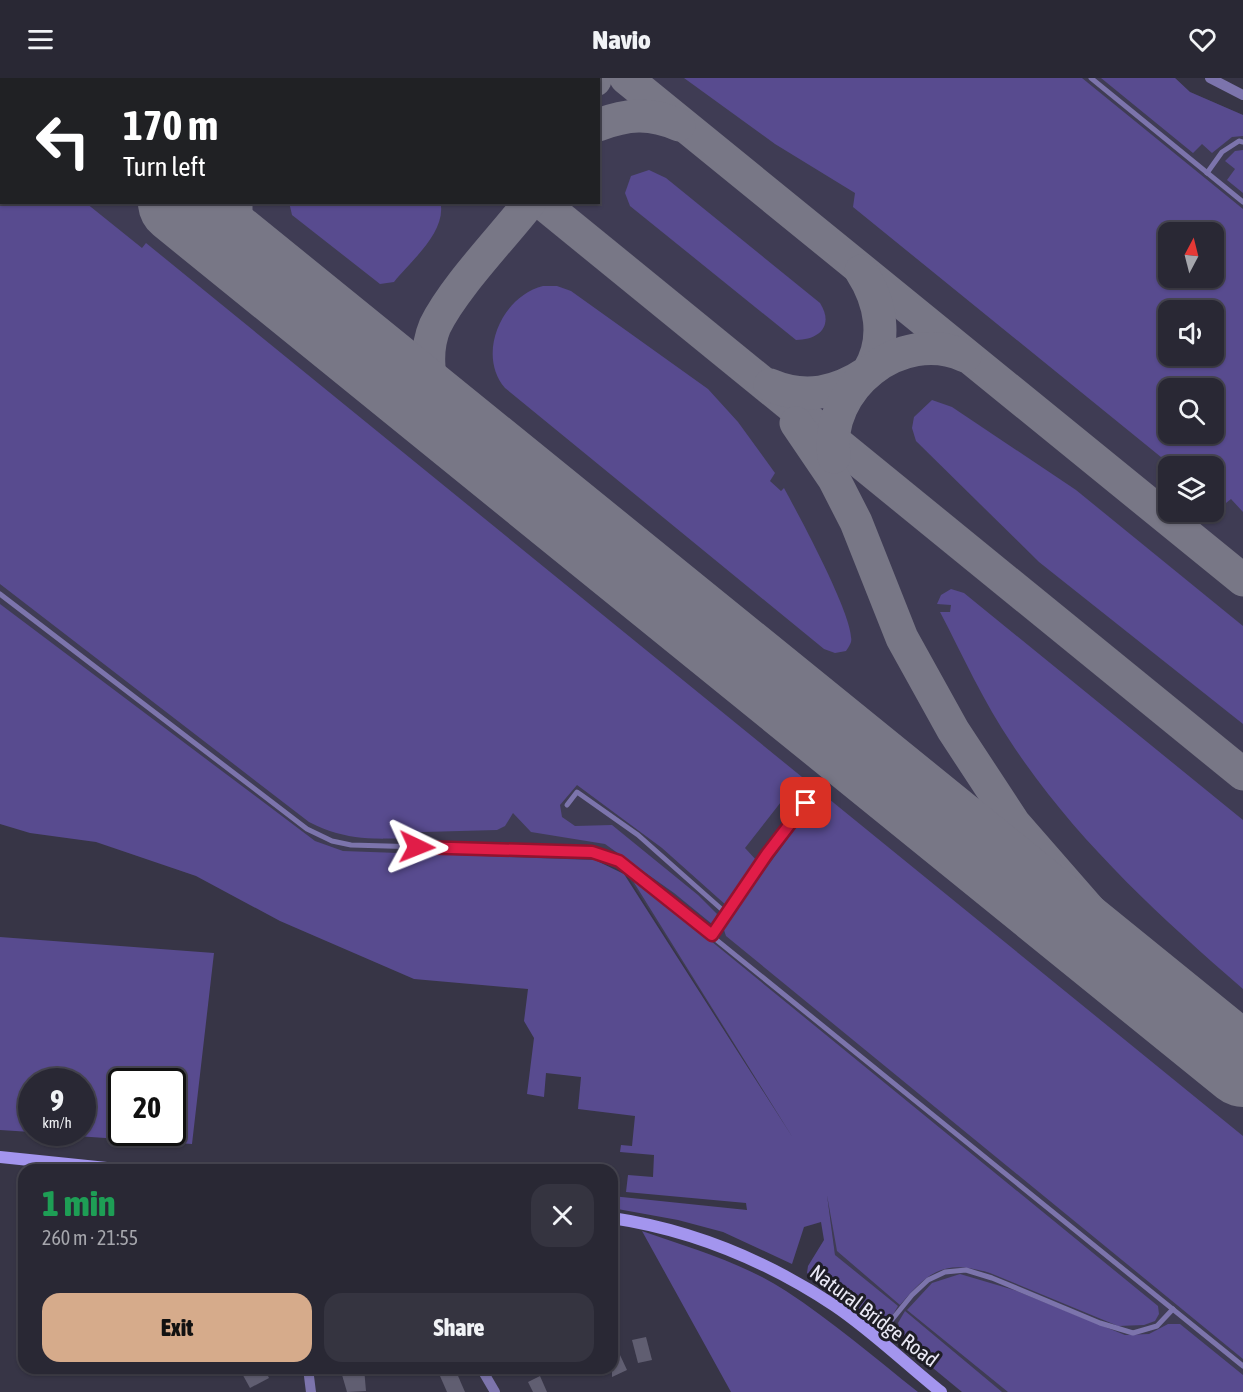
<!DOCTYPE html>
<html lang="en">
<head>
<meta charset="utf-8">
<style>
	body { margin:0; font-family:"Asap Condensed",sans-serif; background:#353440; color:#f1f3f6; height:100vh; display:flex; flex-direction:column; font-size:22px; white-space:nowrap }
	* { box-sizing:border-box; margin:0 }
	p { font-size:20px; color:#a5a6ac }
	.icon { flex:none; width:33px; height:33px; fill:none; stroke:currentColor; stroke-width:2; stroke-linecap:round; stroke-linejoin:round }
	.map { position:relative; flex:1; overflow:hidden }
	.sheet { position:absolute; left:18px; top:1086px; width:600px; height:210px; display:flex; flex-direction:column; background:#292834; border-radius:18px; box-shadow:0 2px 4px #0004,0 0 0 2px #45444f }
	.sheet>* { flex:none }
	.top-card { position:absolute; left:0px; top:0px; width:600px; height:126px; box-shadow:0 2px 4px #0004,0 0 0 2px #45444f; background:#202124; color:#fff; overflow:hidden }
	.needle { width:39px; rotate:7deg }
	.tools { position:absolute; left:1158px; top:144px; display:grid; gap:12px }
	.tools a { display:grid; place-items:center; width:66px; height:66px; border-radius:12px; background:#292834; box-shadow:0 2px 4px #0004,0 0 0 2px #45444f; font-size:30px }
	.speed { position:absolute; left:18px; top:990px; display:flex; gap:12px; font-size:30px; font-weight:700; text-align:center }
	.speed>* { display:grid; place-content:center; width:78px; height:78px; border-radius:50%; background:#292834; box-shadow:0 2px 4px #0004,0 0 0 2px #45444f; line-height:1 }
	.speed small { font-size:15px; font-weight:400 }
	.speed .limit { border:3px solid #111; border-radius:9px; background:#fff; color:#111 }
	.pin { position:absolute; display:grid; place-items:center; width:51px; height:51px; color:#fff; margin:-26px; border-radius:12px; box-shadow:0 3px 9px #0006 }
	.me { position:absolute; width:66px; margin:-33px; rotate:92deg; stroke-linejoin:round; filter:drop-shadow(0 0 4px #0008) }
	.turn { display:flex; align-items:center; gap:21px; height:126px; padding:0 24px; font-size:27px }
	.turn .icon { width:78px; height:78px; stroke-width:2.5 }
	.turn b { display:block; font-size:42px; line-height:51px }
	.round { display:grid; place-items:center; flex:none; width:63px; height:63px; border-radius:18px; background:#353440 }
	.headline { display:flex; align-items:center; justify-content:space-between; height:102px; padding:0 24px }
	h1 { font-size:36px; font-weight:800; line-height:45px; color:#1e9e55 }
	.button { display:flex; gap:12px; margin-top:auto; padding:12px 24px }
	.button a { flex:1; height:69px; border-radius:18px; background:#d6ab8b; color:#111; font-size:24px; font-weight:800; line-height:69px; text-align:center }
	.button a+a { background:#353440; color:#f1f3f6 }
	header { display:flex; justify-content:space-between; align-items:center; height:78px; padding:0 24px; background:#292834; font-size:27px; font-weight:800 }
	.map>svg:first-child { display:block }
	.built { fill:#3f3c54; fill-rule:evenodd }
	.green { fill:#584b8f; fill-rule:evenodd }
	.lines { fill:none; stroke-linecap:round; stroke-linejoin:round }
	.taxiway { stroke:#787786; stroke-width:33 }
	.runway { stroke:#787786; stroke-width:82 }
	.building { fill:#605e71 }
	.service { stroke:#7c74ac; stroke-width:5 }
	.minor { stroke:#7c74ac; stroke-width:10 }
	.secondary { stroke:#a395ee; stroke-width:12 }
	.route-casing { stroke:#92132f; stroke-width:15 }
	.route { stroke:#e11d48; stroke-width:10 }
	.labels { text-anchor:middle; stroke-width:6; stroke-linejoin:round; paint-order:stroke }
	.street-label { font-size:21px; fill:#eae9f5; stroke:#1e1d26 }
</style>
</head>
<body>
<header><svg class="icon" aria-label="menu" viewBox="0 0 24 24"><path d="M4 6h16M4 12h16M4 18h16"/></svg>Navio<svg class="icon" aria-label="heart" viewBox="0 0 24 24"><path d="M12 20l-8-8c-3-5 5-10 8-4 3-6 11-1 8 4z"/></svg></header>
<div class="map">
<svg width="1243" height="1314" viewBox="0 0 1243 1314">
	<rect width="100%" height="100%" fill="#373546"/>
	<!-- built -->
	<path class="built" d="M0,0H1175L1190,14L1243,37V1314H978L893,1242L871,1229L835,1177L827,1114L625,794L595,782L334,776L305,762L0,528ZM2,2H598V124H2ZM1168,154H1214V200H1168ZM1168,232H1214V278H1168ZM1168,310H1214V356H1168ZM1168,388H1214V434H1168Z"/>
	<!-- green -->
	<g class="green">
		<polygon points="130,0 268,0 132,2"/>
		<path d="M684,0H1082L1243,131V434L1231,421L1221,429L1214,422V388H1172L853,129L855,115L775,66ZM1168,154H1214V200H1168ZM1168,232H1214V278H1168ZM1168,310H1214V356H1168Z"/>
		<polygon points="1101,0 1175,0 1190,14 1243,37 1243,58 1232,59 1212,75 1202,66 1193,75"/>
		<path d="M0,54L2,124L86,125L142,170L146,165L1243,1058V1281L726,858L723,849L814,725L795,706L745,770L757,783L727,828L662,770L577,707L560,727L562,739L575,748L612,747L698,817L717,836L712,846L674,815L605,766L531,754L513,735L505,748L497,752L423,754L417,755V761C374,760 348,764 309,744L0,506Z"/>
		<polygon points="1243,72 1243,115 1227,102 1235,91 1225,83 1235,73"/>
		<path d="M649,92L666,100L820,225C834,247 820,262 796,262L630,128L625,115L631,98Z"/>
		<path d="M289,124H428L431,127L438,125L441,128C444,156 410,184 394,204L380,206L292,137Z"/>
		<path d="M543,208H557L571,213L708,311L738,344L775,395L770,403L781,413L784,410C797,434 856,542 851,564C850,567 848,570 846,573L835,575L824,571L505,310C476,276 502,218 543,208Z"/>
		<polygon points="932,322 952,329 1076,412 1243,548 1243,646 1039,484 916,363 912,350 914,339"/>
		<path d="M951,511L964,515L1243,742V911C1157,836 1075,761 1012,666C984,625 963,578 940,534H950L951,527L937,526L941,517Z"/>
		<path d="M0,526L315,763L343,773L595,782L624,796L793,1060L633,803L635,801L1158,1228L1159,1236L1155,1243L1144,1247L1118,1248L990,1195C944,1181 929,1193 900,1227L837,1173L827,1117L835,1177L898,1228L891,1240C860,1240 832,1211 807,1195L808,1188L824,1162L821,1144L804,1149L792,1186L723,1154L678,1142L612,1130V1118L747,1132L746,1125L626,1114L628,1097L653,1099L654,1077L620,1074L621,1067L632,1068L635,1038L578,1031L581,999L546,995L544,1019L527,1016L534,960L524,943L528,911L414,901L280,843L196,798L96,764L30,755L0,746Z"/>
		<path d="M0,859L214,875L192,1066L33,1055L82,1054V1004H32L31,1054L0,1052ZM122,1004H172V1054H122Z"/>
		<path d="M642,1153C691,1170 743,1185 786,1213C832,1243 875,1280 918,1314H731Z"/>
		<polygon points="960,1196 1014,1212 1125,1257 1149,1256 1168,1246 1180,1246 1243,1297 1243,1314 1008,1314 907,1232 932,1205"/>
		<polygon points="905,1233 1002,1314 962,1314 905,1267 898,1245"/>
	</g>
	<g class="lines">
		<!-- taxiway -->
		<g class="taxiway">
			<polyline points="376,0 379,2"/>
			<polyline points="595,0 595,2"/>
			<polyline points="626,0 1243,502"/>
			<polyline points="328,2 333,0"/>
			<path d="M598,47C627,36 650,34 679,47"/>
			<polyline points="236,124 236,143 258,188"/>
			<polyline points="541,124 1243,696"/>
			<path d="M770,307C805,322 837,315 868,294C888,262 881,224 861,193"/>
			<polyline points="796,345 834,401 856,444 902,560 953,652 1014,745 1186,942"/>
			<path d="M463,353C448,334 431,314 429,289C428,276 430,260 435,248C454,209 502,160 530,124"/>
			<path d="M834,379C824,310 901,249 965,278"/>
		</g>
		<!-- runway -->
		<polyline class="runway" points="179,125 1243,988"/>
	</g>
	<!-- building -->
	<g class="building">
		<polygon points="646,1259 652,1282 638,1285 632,1262"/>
		<polygon points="612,1260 627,1292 612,1299"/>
		<polygon points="239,1290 264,1290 269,1300 250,1310"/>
		<polygon points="340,1290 364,1290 366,1313 347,1314"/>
		<polygon points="455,1291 465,1314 447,1314 440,1298"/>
		<polygon points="540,1298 547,1314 533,1314 528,1304"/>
	</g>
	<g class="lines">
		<!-- service -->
		<g class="service">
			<polyline points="102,0 104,2"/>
			<polyline points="1091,0 1243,124"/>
			<polyline points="1207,95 1222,74 1239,63 1243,64"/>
			<polyline points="0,516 307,751 332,763 351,767 593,774 619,783 1243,1288"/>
			<polyline points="567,727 577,714 638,757 727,836 712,857"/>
			<polyline points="727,836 767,776 806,725 795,715"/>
			<polyline points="877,1260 912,1217 928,1202 945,1194 966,1192 992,1200 1100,1245 1133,1255 1157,1248 1173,1231"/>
		</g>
		<!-- minor -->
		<g class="minor">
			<polyline points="1210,0 1243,17"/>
			<polyline points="308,1290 311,1314"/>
			<polyline points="481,1290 495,1314"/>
		</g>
		<!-- secondary -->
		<g class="secondary">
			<polyline points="0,1079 126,1092"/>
			<path d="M612,1140C693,1152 767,1183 835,1228C872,1253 906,1286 941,1314"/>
		</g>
	</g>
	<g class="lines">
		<!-- route casing -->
		<g class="route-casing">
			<polyline id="route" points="417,769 592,774 619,783 712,857 767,776 806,725"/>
		</g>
		<!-- route -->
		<use href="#route" class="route"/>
	</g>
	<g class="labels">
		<!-- street labels -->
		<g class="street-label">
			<text transform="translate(874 1238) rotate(37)" y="7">Natural Bridge Road</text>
		</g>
	</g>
</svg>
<div class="tools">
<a><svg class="needle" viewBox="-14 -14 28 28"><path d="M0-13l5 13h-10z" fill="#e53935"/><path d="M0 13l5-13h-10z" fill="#a5a6ac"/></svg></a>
<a><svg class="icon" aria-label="sound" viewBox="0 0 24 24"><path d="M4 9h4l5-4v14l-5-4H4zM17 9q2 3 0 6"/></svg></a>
<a><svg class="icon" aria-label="search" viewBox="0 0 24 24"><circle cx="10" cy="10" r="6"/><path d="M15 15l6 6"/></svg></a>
<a><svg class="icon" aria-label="layers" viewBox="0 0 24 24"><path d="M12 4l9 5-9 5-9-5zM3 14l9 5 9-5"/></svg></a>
</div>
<div class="speed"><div>9<small>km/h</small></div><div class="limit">20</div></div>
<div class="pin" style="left:806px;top:725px;background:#d93025"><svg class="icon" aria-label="arrive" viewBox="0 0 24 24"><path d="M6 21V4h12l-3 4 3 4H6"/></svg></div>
<svg class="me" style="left:417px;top:769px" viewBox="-20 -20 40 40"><path d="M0-17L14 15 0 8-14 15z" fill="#e11d48" stroke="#fff" stroke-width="4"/></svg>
<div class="top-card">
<div class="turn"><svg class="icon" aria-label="left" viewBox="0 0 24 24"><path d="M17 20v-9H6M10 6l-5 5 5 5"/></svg><div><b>170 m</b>Turn left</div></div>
</div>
<section class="sheet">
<div class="headline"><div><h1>1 min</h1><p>260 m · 21:55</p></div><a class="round"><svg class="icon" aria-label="close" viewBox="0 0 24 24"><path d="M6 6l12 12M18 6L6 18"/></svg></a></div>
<div class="button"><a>Exit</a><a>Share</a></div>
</section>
</div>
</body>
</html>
